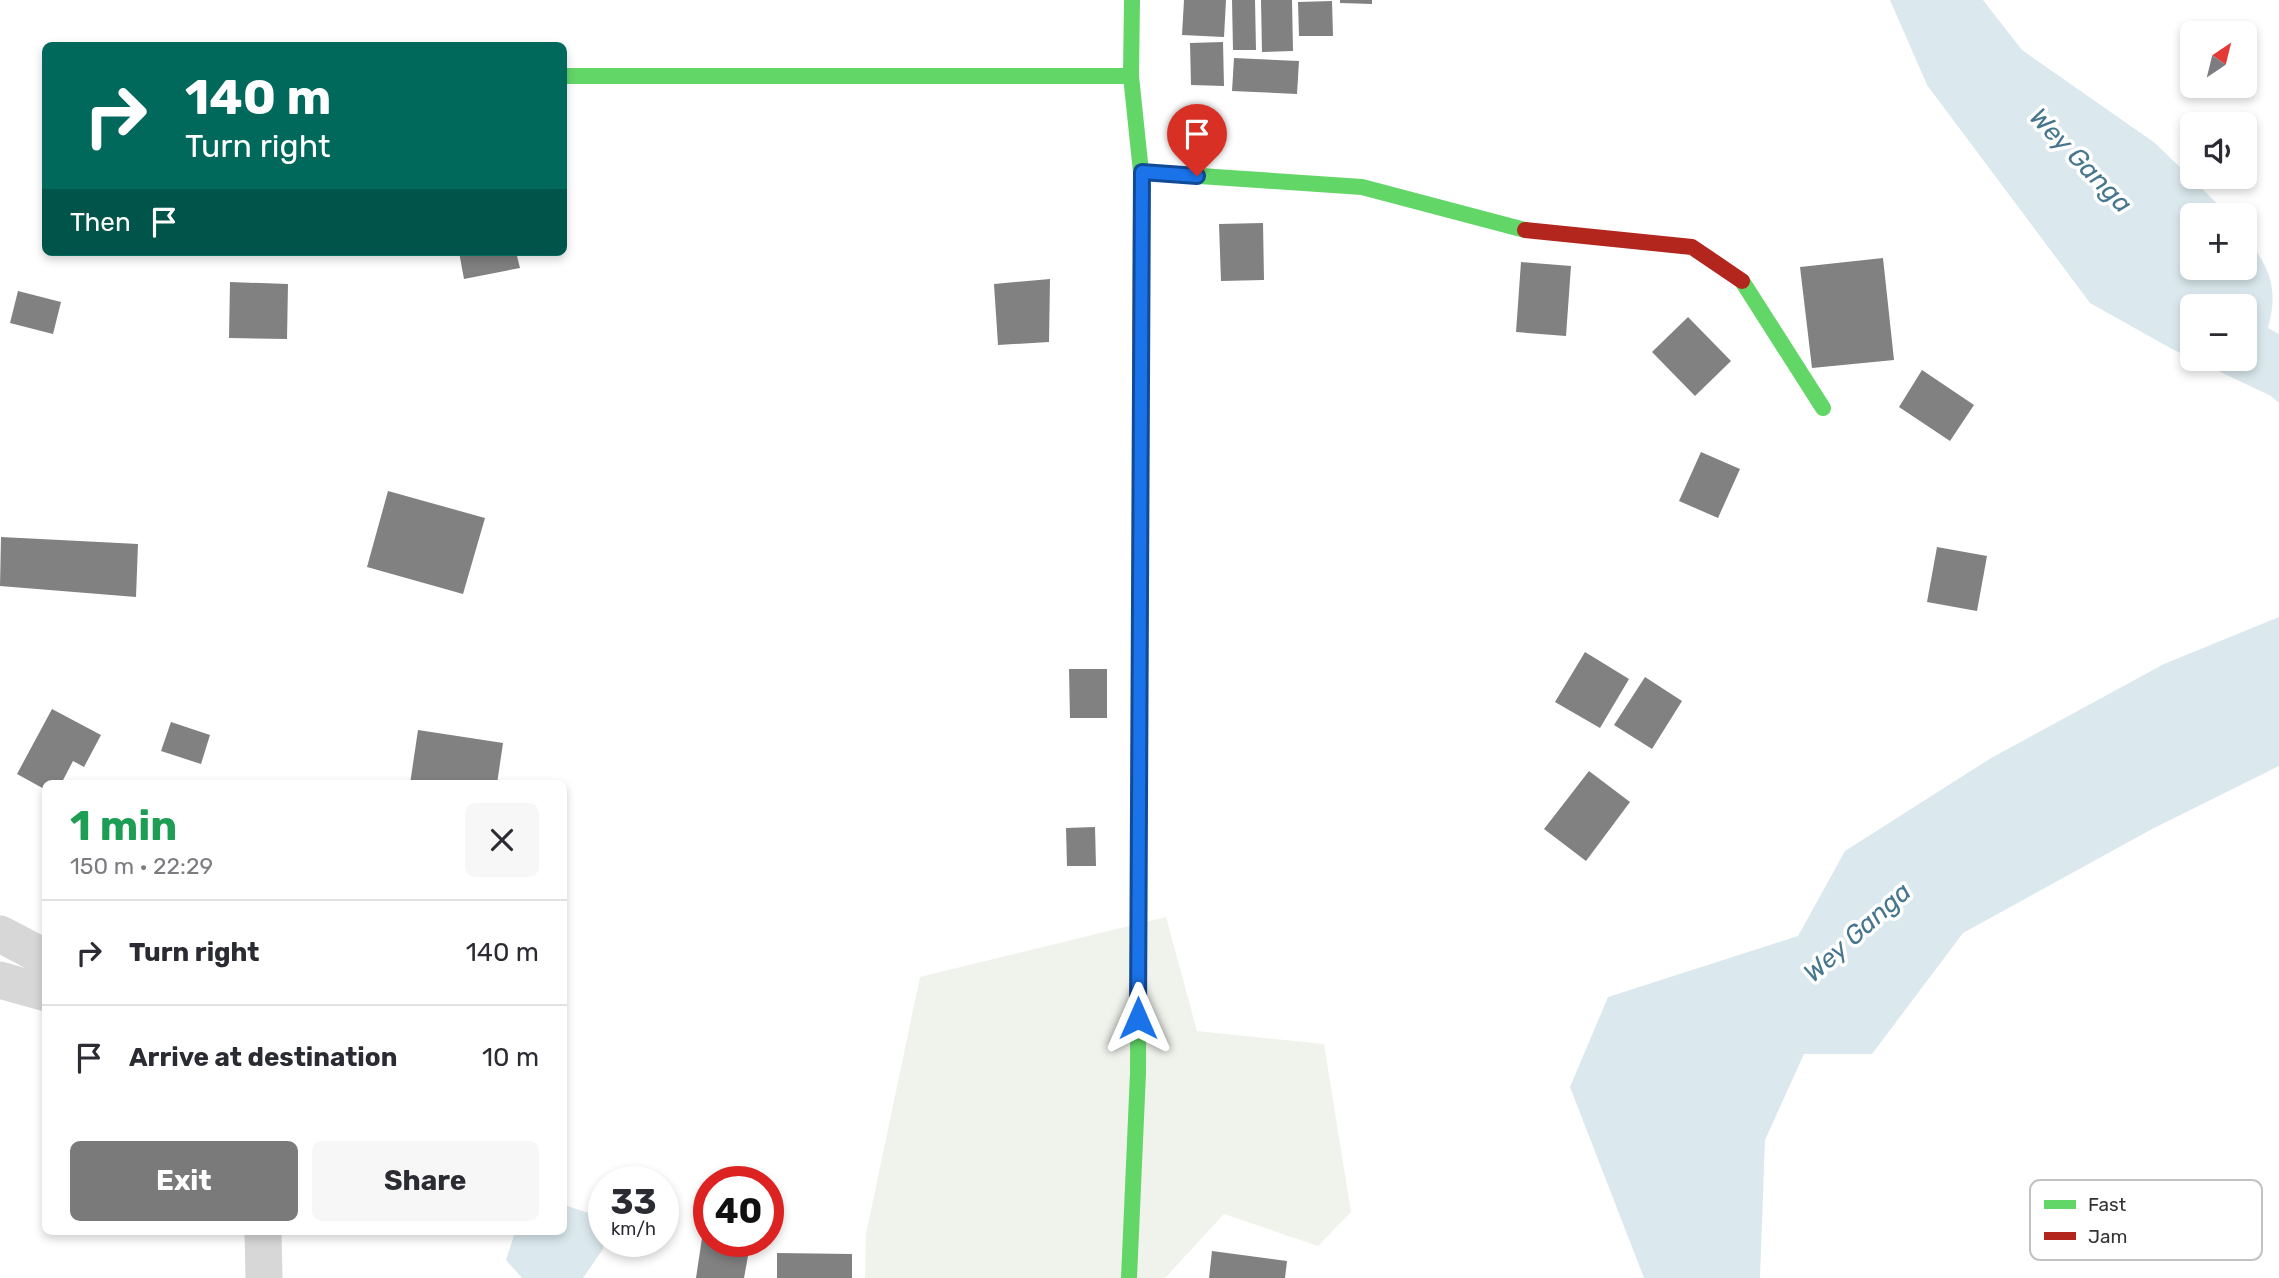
<!DOCTYPE html>
<html lang="en">
<head>
<meta charset="utf-8">
<style>
	body { margin:0; font-family:Rubik,sans-serif; background:#f7f7f7; color:#2b2b33; height:100vh; display:flex; flex-direction:column; font-size:26px; white-space:nowrap }
	* { box-sizing:border-box; margin:0 }
	p { font-size:23px; color:#7c7c81 }
	.icon { flex:none; width:38px; height:38px; fill:none; stroke:currentColor; stroke-width:2; stroke-linecap:round; stroke-linejoin:round }
	.map { position:relative; flex:1; overflow:hidden }
	.sheet { position:absolute; left:42px; top:780px; width:525px; height:455px; display:flex; flex-direction:column; background:#fff; border-radius:10px; box-shadow:0 4px 10px #0003 }
	.sheet>* { flex:none }
	.guide { position:absolute; left:42px; top:42px; width:525px; height:214px; border-radius:10px; box-shadow:0 4px 10px #0003; background:#00695c; color:#fff; overflow:hidden }
	.needle { width:46px; rotate:35deg }
	.tools { position:absolute; left:2180px; top:21px; display:grid; gap:14px }
	.tools a { display:grid; place-items:center; width:77px; height:77px; border-radius:10px; background:#fff; box-shadow:0 4px 10px #0003; font-size:35px }
	.speed { position:absolute; left:588px; top:1166px; display:flex; gap:14px; font-size:35px; font-weight:700; text-align:center }
	.speed>* { display:grid; place-content:center; width:91px; height:91px; border-radius:50%; background:#fff; box-shadow:0 4px 10px #0003; line-height:1 }
	.speed small { font-size:18px; font-weight:400 }
	.speed .limit { border:10px solid #d22; background:#fff; color:#111 }
	.pin { position:absolute; display:grid; place-items:center; width:60px; height:60px; color:#fff; margin:-72px -30px; border-radius:50% 50% 50% 0; rotate:-45deg; box-shadow:0 0 7px #0007 }
	.pin .icon { rotate:45deg }
	.me { position:absolute; width:77px; margin:-38px; rotate:0deg; stroke-linejoin:round; filter:drop-shadow(0 0 5px #0008) }
	.turn { display:flex; align-items:center; gap:24px; height:147px; padding:0 28px; font-size:32px }
	.turn .icon { width:91px; height:91px; stroke-width:2.5 }
	.turn b { display:block; font-size:49px; line-height:60px }
	.then { display:flex; align-items:center; height:66px; padding:0 28px; background:#0003; gap:14px; font-size:26px }
	.round { display:grid; place-items:center; flex:none; width:74px; height:74px; border-radius:10px; background:#f7f7f7 }
	.headline { display:flex; align-items:center; justify-content:space-between; height:119px; padding:0 28px }
	h1 { font-size:42px; font-weight:700; line-height:52px; color:#1e9e55 }
	.button { display:flex; gap:14px; margin-top:auto; padding:14px 28px }
	.button a { flex:1; height:80px; border-radius:10px; background:#7a7a7a; color:#fff; font-size:28px; font-weight:700; line-height:80px; text-align:center }
	.button a+a { background:#f7f7f7; color:#2b2b33 }
	ul { padding:0; list-style:none }
	li { display:flex; align-items:center; gap:21px; height:105px; padding:0 28px; border-top:2px solid #e1e1e2 }
	li div { flex:1 }
	li b { display:block; font-size:26px }
	li em { font-style:normal }
	.map>svg:first-child { display:block }
	.green { fill:#f0f3ec }
	.water { fill:#dbe9ee; fill-rule:evenodd }
	.building { fill:#818181 }
	.lines { fill:none; stroke-linecap:round; stroke-linejoin:round }
	.street { stroke:#d7d7d7; stroke-width:37 }
	.fast { stroke:#63d668; stroke-width:16 }
	.jam { stroke:#b3261e; stroke-width:16 }
	.route-casing { stroke:#114b97; stroke-width:18 }
	.route { stroke:#1a73e8; stroke-width:12 }
	.labels { text-anchor:middle; stroke-width:7; stroke-linejoin:round; paint-order:stroke }
	.water-label { font-size:26px; font-style:italic; fill:#47778f; stroke:#fff }
	.key { fill:#fff; stroke:#c2c2c2; stroke-width:2 }
	.key-label { font-size:19px; fill:#333 }
</style>
</head>
<body>
<div class="map">
<svg width="2279" height="1278" viewBox="0 0 2279 1278">
	<rect width="100%" height="100%" fill="#fff"/>
	<!-- green -->
	<polygon class="green" points="1166,917 1197,1031 1324,1044 1351,1212 1318,1246 1224,1214 1165,1278 865,1278 866,1234 920,977"/>
	<!-- water -->
	<g class="water">
		<path d="M1890,0H1983L2022,50L2155,143L2229,215H2193V268H2245V236C2270,268 2279,288 2268,328L2279,334V403L2271,396L2172,349L2090,303L1927,85ZM2193,306H2245V359H2193Z"/>
		<polygon points="2279,617 2279,766 2152,829 1963,933 1872,1054 1804,1054 1765,1140 1760,1278 1644,1278 1570,1087 1608,997 1798,936 1845,851 1991,758 2164,664"/>
		<polygon points="564,1205 604,1218 603,1249 583,1278 522,1278 506,1260 515,1232 564,1232"/>
	</g>
	<!-- building -->
	<g class="building">
		<polygon points="1184,0 1226,0 1224,37 1182,35"/>
		<polygon points="1232,0 1255,0 1256,50 1233,50"/>
		<polygon points="1261,0 1292,0 1293,51 1262,52"/>
		<polygon points="1340,0 1372,0 1372,4 1340,3"/>
		<polygon points="1332,1 1333,36 1299,36 1298,2"/>
		<polygon points="1223,42 1224,86 1191,85 1190,43"/>
		<polygon points="1234,58 1299,61 1297,94 1232,91"/>
		<polygon points="1263,223 1264,280 1221,281 1219,224"/>
		<polygon points="459,252 516,252 520,268 464,279"/>
		<polygon points="1883,258 1894,360 1812,368 1800,267"/>
		<polygon points="1521,262 1571,266 1566,336 1516,332"/>
		<polygon points="1050,279 1049,342 998,345 994,284"/>
		<polygon points="230,282 288,284 287,339 229,338"/>
		<polygon points="18,291 61,302 53,334 10,323"/>
		<polygon points="1688,317 1731,361 1695,396 1652,352"/>
		<polygon points="1922,370 1974,405 1950,441 1899,407"/>
		<polygon points="1701,452 1740,469 1718,518 1679,501"/>
		<polygon points="388,491 485,518 463,594 367,567"/>
		<polygon points="1,537 138,544 136,597 0,586"/>
		<polygon points="1937,547 1987,556 1977,611 1927,602"/>
		<polygon points="1585,652 1629,679 1600,728 1555,702"/>
		<polygon points="1069,669 1107,669 1107,718 1070,718"/>
		<polygon points="1645,677 1682,701 1652,749 1614,725"/>
		<polygon points="52,709 101,735 84,767 73,761 61,784 46,784 46,790 17,774"/>
		<polygon points="171,722 210,735 201,764 161,751"/>
		<polygon points="418,730 503,743 497,784 410,784"/>
		<polygon points="1589,771 1630,802 1586,861 1544,829"/>
		<polygon points="1095,827 1096,866 1067,866 1066,828"/>
		<polygon points="702,1238 750,1245 744,1278 696,1278"/>
		<polygon points="1212,1251 1287,1261 1285,1278 1209,1278"/>
		<polygon points="777,1253 852,1254 852,1278 777,1278"/>
	</g>
	<g class="lines">
		<!-- street -->
		<g class="street">
			<polyline points="0,934 46,958"/>
			<polyline points="0,980 46,993"/>
			<polyline points="263,1232 264,1278"/>
		</g>
		<!-- fast -->
		<g class="fast">
			<polyline points="1132,0 1131,76 1141,172 1141,197"/>
			<polyline points="564,76 1131,76"/>
			<polyline points="1141,172 1362,187 1525,230"/>
			<polyline points="1742,281 1823,408"/>
			<polyline points="1129,1278 1138,1073 1140,569"/>
		</g>
		<!-- jam -->
		<g class="jam">
			<polyline points="1525,230 1692,247 1742,281"/>
			<polyline points="1140,569 1141,197"/>
		</g>
	</g>
	<g class="lines">
		<!-- route casing -->
		<g class="route-casing">
			<polyline id="route" points="1138,1018 1142,172 1197,176"/>
		</g>
		<!-- route -->
		<use href="#route" class="route"/>
	</g>
	<g class="labels">
		<!-- water labels -->
		<g class="water-label">
			<text transform="translate(2081 160) rotate(46)" y="9">Wey Ganga</text>
			<text transform="translate(1857 932) rotate(-42)" y="9">Wey Ganga</text>
		</g>
	</g>
	<!-- legend -->
	<rect x="2030" y="1180" width="232" height="80" rx="10" class="key"/>
	<rect x="2044" y="1200" width="32" height="9" fill="#63d668"/>
	<rect x="2044" y="1232" width="32" height="8" fill="#b3261e"/>
	<g class="key-label">
		<text x="2088" y="1211">Fast</text>
		<text x="2088" y="1243">Jam</text>
	</g>
</svg>
<div class="tools">
<a><svg class="needle" viewBox="-14 -14 28 28"><path d="M0-13l5 13h-10z" fill="#e53935"/><path d="M0 13l5-13h-10z" fill="#7c7c81"/></svg></a>
<a><svg class="icon" aria-label="sound" viewBox="0 0 24 24"><path d="M4 9h4l5-4v14l-5-4H4zM17 9q2 3 0 6"/></svg></a>
<a>+</a>
<a>−</a>
</div>
<div class="speed"><div>33<small>km/h</small></div><div class="limit">40</div></div>
<div class="pin" style="left:1197px;top:176px;background:#d93025"><svg class="icon" aria-label="arrive" viewBox="0 0 24 24"><path d="M6 21V4h12l-3 4 3 4H6"/></svg></div>
<svg class="me" style="left:1138px;top:1018px" viewBox="-20 -20 40 40"><path d="M0-17L14 15 0 8-14 15z" fill="#1a73e8" stroke="#fff" stroke-width="4"/></svg>
<div class="guide">
<div class="turn"><svg class="icon" aria-label="right" viewBox="0 0 24 24"><path d="M7 20v-9h11M14 6l5 5-5 5"/></svg><div><b>140 m</b>Turn right</div></div>
<div class="then">Then<svg class="icon" aria-label="arrive" viewBox="0 0 24 24"><path d="M6 21V4h12l-3 4 3 4H6"/></svg></div>
</div>
<section class="sheet">
<div class="headline"><div><h1>1 min</h1><p>150 m · 22:29</p></div><a class="round"><svg class="icon" aria-label="close" viewBox="0 0 24 24"><path d="M6 6l12 12M18 6L6 18"/></svg></a></div>
<ul>
<li><svg class="icon" aria-label="right" viewBox="0 0 24 24"><path d="M7 20v-9h11M14 6l5 5-5 5"/></svg><div><b>Turn right</b></div><em>140 m</em></li>
<li><svg class="icon" aria-label="arrive" viewBox="0 0 24 24"><path d="M6 21V4h12l-3 4 3 4H6"/></svg><div><b>Arrive at destination</b></div><em>10 m</em></li>
</ul>
<div class="button"><a>Exit</a><a>Share</a></div>
</section>
</div>
</body>
</html>
